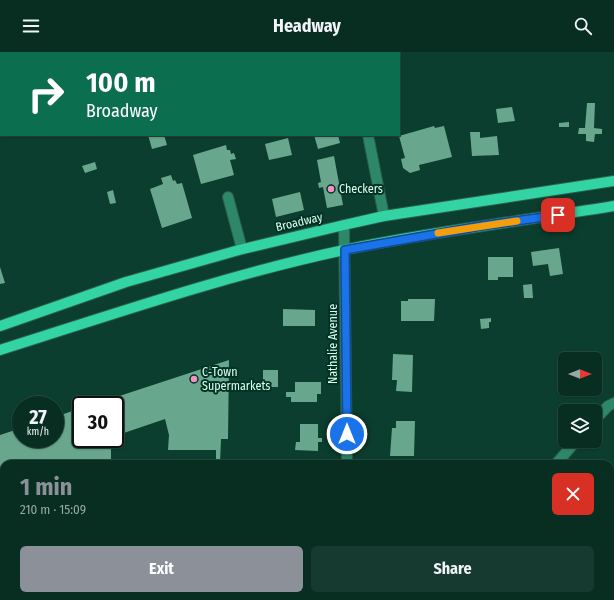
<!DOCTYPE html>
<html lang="en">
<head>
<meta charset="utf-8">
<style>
	body { margin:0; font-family:"Fira Sans Condensed",sans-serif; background:#163a2f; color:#f1f3f6; height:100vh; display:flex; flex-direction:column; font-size:15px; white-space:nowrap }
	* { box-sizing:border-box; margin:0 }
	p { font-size:13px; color:#98a8a5 }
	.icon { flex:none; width:22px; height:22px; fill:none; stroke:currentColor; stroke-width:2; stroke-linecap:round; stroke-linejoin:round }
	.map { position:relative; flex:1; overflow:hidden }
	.drawer { position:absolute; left:0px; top:408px; width:614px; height:140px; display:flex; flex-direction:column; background:#082e22; border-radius:12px 12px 0 0; box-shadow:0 1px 3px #0004,0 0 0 1px #294a40 }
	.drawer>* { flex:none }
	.guide { position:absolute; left:0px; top:0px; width:400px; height:84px; box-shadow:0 1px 3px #0004,0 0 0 1px #294a40; background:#0b6e4f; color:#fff; overflow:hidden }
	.needle { width:26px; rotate:90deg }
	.fabs { position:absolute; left:558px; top:300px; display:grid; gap:8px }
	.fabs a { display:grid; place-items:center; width:44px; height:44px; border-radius:6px; background:#082e22; box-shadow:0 1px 3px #0004,0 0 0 1px #294a40; font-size:20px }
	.speed { position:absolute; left:12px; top:344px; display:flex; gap:8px; font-size:20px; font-weight:700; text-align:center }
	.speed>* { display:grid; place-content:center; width:52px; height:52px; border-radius:50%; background:#082e22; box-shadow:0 1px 3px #0004,0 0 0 1px #294a40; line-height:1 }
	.speed small { font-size:10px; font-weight:400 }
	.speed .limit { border:2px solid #111; border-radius:6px; background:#fff; color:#111 }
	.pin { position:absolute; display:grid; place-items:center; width:34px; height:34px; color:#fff; margin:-17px; border-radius:8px; box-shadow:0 2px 6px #0006 }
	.me { position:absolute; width:44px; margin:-22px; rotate:0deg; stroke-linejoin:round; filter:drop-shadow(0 0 3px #0008) }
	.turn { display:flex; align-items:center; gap:14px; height:84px; padding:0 20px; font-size:18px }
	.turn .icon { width:52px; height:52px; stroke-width:2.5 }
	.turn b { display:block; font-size:28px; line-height:34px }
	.round { display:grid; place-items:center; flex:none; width:42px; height:42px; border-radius:6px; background:#163a2f }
	.overview { display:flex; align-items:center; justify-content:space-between; height:68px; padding:0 20px }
	h1 { font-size:24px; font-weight:700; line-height:30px; color:#8c9099 }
	.primary-button { display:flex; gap:8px; margin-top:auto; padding:8px 20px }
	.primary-button a { flex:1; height:46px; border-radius:6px; background:#8c9099; color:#fff; font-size:16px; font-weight:700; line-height:46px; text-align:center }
	.primary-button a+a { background:#163a2f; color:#f1f3f6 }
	header { display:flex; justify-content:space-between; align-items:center; height:52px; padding:0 20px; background:#082e22; font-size:18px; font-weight:700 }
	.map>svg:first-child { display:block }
	.water { fill:#081d25; stroke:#486062 }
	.building { fill:#68a78e }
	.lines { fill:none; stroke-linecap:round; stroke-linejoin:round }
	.minor-casing { stroke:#2d5d4d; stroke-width:12 }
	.major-casing { stroke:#2d5d4d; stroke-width:12 }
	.minor { stroke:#2d886a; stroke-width:10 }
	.major { stroke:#32d4a3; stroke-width:10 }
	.route-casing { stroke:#114b97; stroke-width:10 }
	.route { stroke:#1a73e8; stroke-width:7 }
	.slow { stroke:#f59e0b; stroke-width:7 }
	.poi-dot { fill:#f98fc9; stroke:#003424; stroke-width:1.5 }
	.labels { text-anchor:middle; stroke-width:4; stroke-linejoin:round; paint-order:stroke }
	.poi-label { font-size:12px; fill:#defdef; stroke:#003424; text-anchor:start }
	.street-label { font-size:12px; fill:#defdef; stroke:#003424 }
</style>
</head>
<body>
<header><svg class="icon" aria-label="menu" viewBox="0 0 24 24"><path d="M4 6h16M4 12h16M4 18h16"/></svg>Headway<svg class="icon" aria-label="search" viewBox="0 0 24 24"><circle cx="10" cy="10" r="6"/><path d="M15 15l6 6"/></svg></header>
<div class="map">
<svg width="614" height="548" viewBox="0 0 614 548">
	<rect width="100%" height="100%" fill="#0b3e2e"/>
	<!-- water -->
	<polygon class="water" points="610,543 614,543 614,548 529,548 529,544"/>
	<!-- building -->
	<g class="building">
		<polygon points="587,51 595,51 594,76 602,77 602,82 595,82 594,90 586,89 586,82 578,82 579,76 585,76"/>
		<polygon points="512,55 515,69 498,71 496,57"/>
		<polygon points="569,70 569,75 559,75 559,71"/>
		<polygon points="434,74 435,76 444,74 452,105 419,113 420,118 410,121 403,116 401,107 405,106 399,84"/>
		<polygon points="470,80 480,80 480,86 497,84 499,103 472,104"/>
		<polygon points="148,83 164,83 167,93 152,97"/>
		<polygon points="314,83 338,83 340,91 318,97"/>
		<polygon points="288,86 292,103 269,108 265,92"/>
		<polygon points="226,93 227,98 230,98 231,102 234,101 236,107 230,108 234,123 201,132 193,103"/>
		<polygon points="334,104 343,153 327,156 323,135 319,136 318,131 321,130 317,108"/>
		<polygon points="95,110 97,117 85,121 82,114"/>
		<polygon points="171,123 173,129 175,128 177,132 182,131 192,166 162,176 150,137 163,132 161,126"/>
		<polygon points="113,138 116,151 110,152 107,140"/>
		<polygon points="300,140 304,158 276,165 272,147"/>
		<polygon points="559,196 563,222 550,224 548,212 533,214 531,200"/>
		<polygon points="488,205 513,205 513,225 498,225 498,228 488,228"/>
		<polygon points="0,215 5,231 0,232"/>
		<polygon points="532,232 533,246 524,246 523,233"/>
		<polygon points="408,247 435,247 434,269 401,269 401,249 408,249"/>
		<polygon points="283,257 315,258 315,274 283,274"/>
		<polygon points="491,266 491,270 489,270 489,276 481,277 480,267"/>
		<polygon points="393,302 413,303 412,340 396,339 397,328 392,328"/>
		<polygon points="229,308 228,387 221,387 220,411 216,411 216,398 168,398 169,383 165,367 115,384 115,353 92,353"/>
		<rect x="263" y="318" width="15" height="17"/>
		<polygon points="295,330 321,330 321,342 317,342 317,350 291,350 291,345 286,345 286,340 295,340"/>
		<polygon points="81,356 81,387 111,387 111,412 4,412 4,426 0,426 0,383 21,376 21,387 55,387 55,365"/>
		<polygon points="396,369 415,369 414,404 390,404 392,376 396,376"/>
		<polygon points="300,372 318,372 318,386 322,386 322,390 318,390 318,399 295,398 296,390 300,390"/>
		<rect x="32" y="544" width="18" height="4"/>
		<polygon points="203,544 229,544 229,546 203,548"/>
		<rect x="292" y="544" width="23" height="4"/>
	</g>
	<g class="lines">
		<!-- minor casing -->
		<g class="minor-casing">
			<g id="minor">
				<polyline points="350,0 351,1"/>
				<polyline points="0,39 1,40"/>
				<polyline points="368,83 384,164"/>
				<polyline points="228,145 242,197"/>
				<polyline points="344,173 347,412"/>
				<polyline points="595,368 608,354 614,351"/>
				<polyline points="556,412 576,389"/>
				<polyline points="610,533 614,533"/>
				<polyline points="1,548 2,461"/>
				<polyline points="173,548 173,544"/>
				<polyline points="348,548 348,544"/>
				<polyline points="468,548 495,544"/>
				<polyline points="521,548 521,544"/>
			</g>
		</g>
		<!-- major casing -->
		<g class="major-casing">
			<g id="major">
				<polyline points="0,274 126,230 239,198 344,173 384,164 614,129"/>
				<path d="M0,298C114,262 227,223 344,198C434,179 524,169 614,154"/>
			</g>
		</g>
		<!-- minor -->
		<use href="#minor" class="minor"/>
		<!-- major -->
		<use href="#major" class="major"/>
	</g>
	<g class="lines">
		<!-- route casing -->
		<g class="route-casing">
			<polyline id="route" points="347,382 345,198 481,174 558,163"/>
		</g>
		<!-- route -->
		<use href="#route" class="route"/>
		<!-- slow -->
		<polyline class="slow" points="438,181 517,169"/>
	</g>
	<!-- markers -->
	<g class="poi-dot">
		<circle cx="331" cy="137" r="4"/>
		<circle cx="194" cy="327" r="4"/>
	</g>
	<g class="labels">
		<!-- poi labels -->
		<g class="poi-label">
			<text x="339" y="141">Checkers</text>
			<text x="202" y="324">C‑Town<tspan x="202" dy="14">Supermarkets</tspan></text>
		</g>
		<!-- street labels -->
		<g class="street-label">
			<text transform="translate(299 170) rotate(-13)" y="4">Broadway</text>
			<text transform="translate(333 292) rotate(-90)" y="4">Nathalie Avenue</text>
		</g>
	</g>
</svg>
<div class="fabs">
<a><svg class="needle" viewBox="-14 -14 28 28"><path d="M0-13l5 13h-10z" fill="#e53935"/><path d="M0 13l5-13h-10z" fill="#98a8a5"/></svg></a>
<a><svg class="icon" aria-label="layers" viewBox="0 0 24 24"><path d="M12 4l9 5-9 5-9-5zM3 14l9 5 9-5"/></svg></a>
</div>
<div class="speed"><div>27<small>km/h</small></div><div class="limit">30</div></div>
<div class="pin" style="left:558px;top:163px;background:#d93025"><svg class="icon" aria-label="arrive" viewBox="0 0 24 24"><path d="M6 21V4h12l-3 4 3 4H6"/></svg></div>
<svg class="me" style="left:347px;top:382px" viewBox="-20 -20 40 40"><circle r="17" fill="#1a73e8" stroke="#fff" stroke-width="3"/><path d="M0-11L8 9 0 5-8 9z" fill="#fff"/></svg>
<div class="guide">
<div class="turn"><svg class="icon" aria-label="right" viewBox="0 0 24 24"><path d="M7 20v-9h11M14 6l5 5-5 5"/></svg><div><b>100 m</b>Broadway</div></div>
</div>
<section class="drawer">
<div class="overview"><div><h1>1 min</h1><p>210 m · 15:09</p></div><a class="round" style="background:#d93025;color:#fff"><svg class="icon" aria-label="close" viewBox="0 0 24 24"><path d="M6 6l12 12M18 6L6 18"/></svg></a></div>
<div class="primary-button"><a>Exit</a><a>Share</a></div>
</section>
</div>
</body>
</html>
